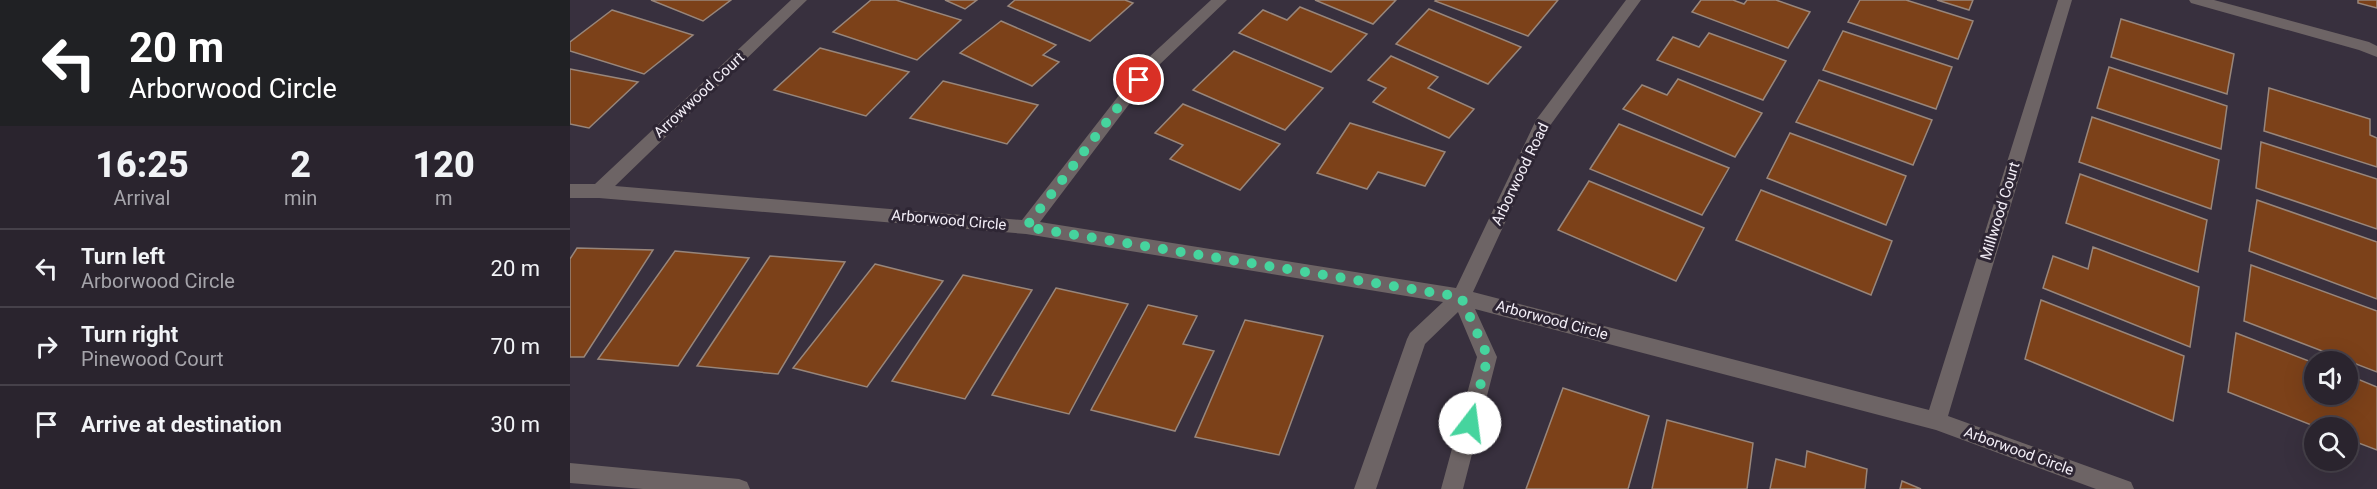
<!DOCTYPE html>
<html lang="en">
<head>
<meta charset="utf-8">
<style>
	body { margin:0; font-family:Roboto,sans-serif; background:#36303a; color:#f1f3f6; height:100vh; display:flex; flex-direction:column; font-size:22px; white-space:nowrap }
	* { box-sizing:border-box; margin:0 }
	p { font-size:20px; color:#a5a4aa }
	.icon { flex:none; width:33px; height:33px; fill:none; stroke:currentColor; stroke-width:2; stroke-linecap:round; stroke-linejoin:round }
	.map { position:relative; flex:1; overflow:hidden }
	.details { display:flex; flex-direction:column; background:#2a242e; width:570px }
	.details>* { flex:none }
	.top-card { background:#202124; color:#fff; overflow:hidden }
	.tools { position:absolute; left:1734px; top:351px; display:grid; gap:12px }
	.tools a { display:grid; place-items:center; width:54px; height:54px; border-radius:50%; background:#2a242e; box-shadow:0 6px 24px #0002,0 0 0 2px #46414a; font-size:30px }
	.pin { position:absolute; display:grid; place-items:center; width:51px; height:51px; color:#fff; margin:-26px; border:3px solid #fff; border-radius:50%; box-shadow:0 2px 6px #0007 }
	.me { position:absolute; width:66px; margin:-33px; rotate:15deg; stroke-linejoin:round; filter:drop-shadow(0 0 4px #0008) }
	.turn { display:flex; align-items:center; gap:21px; height:126px; padding:0 30px; font-size:27px }
	.turn .icon { width:78px; height:78px; stroke-width:2.5 }
	.turn b { display:block; font-size:42px; line-height:51px }
	.eta { display:flex; justify-content:space-evenly; align-items:center; height:102px; text-align:center }
	.eta b { font-size:36px; font-weight:800; line-height:42px }
	ul { padding:0; list-style:none }
	li { display:flex; align-items:center; gap:18px; height:78px; padding:0 30px; border-top:2px solid #46414a }
	li div { flex:1 }
	li b { display:block; font-size:22px }
	li em { font-style:normal }
	main { display:flex; flex:1; min-height:0 }
	.map>svg:first-child { display:block }
	.building { fill:#7c4119; stroke:#98867b; stroke-width:1.5 }
	.lines { fill:none; stroke-linecap:round; stroke-linejoin:round }
	.street { fill:#6d6465; fill-rule:evenodd }
	.route { stroke:#46d49e; stroke-width:10; stroke-dasharray:0 18 }
	.labels { text-anchor:middle; stroke-width:6; stroke-linejoin:round; paint-order:stroke }
	.street-label { font-size:15px; fill:#f3eef7; stroke:#2e2634 }
</style>
</head>
<body>
<main>
<section class="details">
<div class="top-card">
<div class="turn"><svg class="icon" aria-label="left" viewBox="0 0 24 24"><path d="M17 20v-9H6M10 6l-5 5 5 5"/></svg><div><b>20 m</b>Arborwood Circle</div></div>
</div>
<div class="eta">
<div><b>16:25</b><p>Arrival</p></div>
<div><b>2</b><p>min</p></div>
<div><b>120</b><p>m</p></div>
</div>
<ul>
<li><svg class="icon" aria-label="left" viewBox="0 0 24 24"><path d="M17 20v-9H6M10 6l-5 5 5 5"/></svg><div><b>Turn left</b><p>Arborwood Circle</p></div><em>20 m</em></li>
<li><svg class="icon" aria-label="right" viewBox="0 0 24 24"><path d="M7 20v-9h11M14 6l5 5-5 5"/></svg><div><b>Turn right</b><p>Pinewood Court</p></div><em>70 m</em></li>
<li><svg class="icon" aria-label="arrive" viewBox="0 0 24 24"><path d="M6 21V4h12l-3 4 3 4H6"/></svg><div><b>Arrive at destination</b></div><em>30 m</em></li>
</ul>
</section>
<div class="map">
<svg width="1807" height="489" viewBox="0 0 1807 489">
	<rect width="100%" height="100%" fill="#38303e"/>
	<!-- building -->
	<g class="building">
		<polygon points="81,0 161,0 133,21"/>
		<polygon points="301,0 326,0 391,20 347,60 263,32"/>
		<polygon points="375,0 407,0 395,9"/>
		<polygon points="445,0 555,0 563,3 520,41 438,6"/>
		<polygon points="745,0 826,0 803,24"/>
		<polygon points="988,0 958,36 865,1 866,0"/>
		<polygon points="1131,0 1163,0 1174,4 1177,0 1206,0 1240,12 1218,48 1122,12"/>
		<polygon points="1290,0 1336,0 1403,21 1388,59 1278,22"/>
		<polygon points="1367,0 1403,0 1399,10"/>
		<polygon points="1788,0 1807,0 1807,8 1788,3"/>
		<polygon points="730,7 797,34 761,72 669,33 693,10 717,20"/>
		<polygon points="859,9 951,47 918,84 826,44"/>
		<polygon points="42,10 123,35 74,74 0,51 0,42"/>
		<polygon points="1551,19 1664,54 1657,94 1541,57"/>
		<polygon points="431,21 486,45 473,55 489,62 462,86 390,53"/>
		<polygon points="1273,31 1382,67 1366,109 1253,70"/>
		<polygon points="1139,33 1216,61 1193,100 1087,60 1103,37 1129,47"/>
		<polygon points="250,48 339,72 296,116 204,90"/>
		<polygon points="664,51 753,88 715,130 623,90"/>
		<polygon points="821,56 868,77 858,88 904,109 879,138 803,102 816,88 798,80"/>
		<polygon points="1539,67 1657,106 1651,149 1527,108"/>
		<polygon points="0,69 68,82 19,128 0,124"/>
		<polygon points="1108,79 1192,113 1165,157 1053,109 1072,85 1097,95"/>
		<polygon points="1249,80 1362,120 1343,165 1226,122"/>
		<polygon points="373,81 468,105 437,144 340,118"/>
		<polygon points="1699,88 1800,119 1800,135 1807,138 1807,167 1694,131"/>
		<polygon points="613,104 710,144 670,190 600,159 613,145 585,133"/>
		<polygon points="1522,117 1649,160 1641,209 1509,162"/>
		<polygon points="780,123 875,152 855,186 808,172 797,189 747,173"/>
		<polygon points="1049,124 1159,168 1132,215 1020,169"/>
		<polygon points="1220,133 1336,176 1316,225 1197,178"/>
		<polygon points="1691,142 1807,179 1807,229 1686,188"/>
		<polygon points="1510,174 1637,220 1628,272 1496,223"/>
		<polygon points="1019,181 1134,228 1106,281 988,230"/>
		<polygon points="1191,190 1322,241 1301,295 1166,240"/>
		<polygon points="1687,200 1807,242 1807,299 1679,251"/>
		<polygon points="1523,247 1629,287 1620,347 1473,288 1483,256 1518,269"/>
		<polygon points="7,248 83,250 14,357 0,357 0,259"/>
		<polygon points="105,251 179,258 108,366 28,359"/>
		<polygon points="200,256 275,262 208,374 127,366"/>
		<polygon points="305,264 373,281 297,387 223,368"/>
		<polygon points="1681,265 1807,311 1807,372 1674,321"/>
		<polygon points="393,275 462,290 395,399 322,381"/>
		<polygon points="486,288 558,304 499,414 422,395"/>
		<polygon points="1471,300 1614,356 1603,421 1455,359"/>
		<polygon points="578,305 627,316 613,344 644,351 605,431 521,410"/>
		<polygon points="675,320 753,336 709,455 625,437"/>
		<polygon points="1666,333 1744,363 1744,394 1778,394 1778,375 1807,387 1807,450 1778,439 1778,428 1749,428 1658,392"/>
		<polygon points="993,388 1079,416 1058,489 956,489"/>
		<polygon points="1097,420 1183,443 1177,489 1082,489"/>
		<polygon points="1237,451 1297,469 1295,489 1200,489 1206,459 1235,467"/>
		<polygon points="1332,481 1351,489 1330,489"/>
	</g>
	<g class="lines">
		<!-- street -->
		<g class="street">
			<polygon points="221,0 237,0 45,186 452,220 578,58 641,0 657,0 588,66 470,222 886,288 966,120 1056,0 1071,0 979,127 903,292 1359,410 1488,0 1502,0 1378,416 1561,482 1564,489 1526,489 1366,430 905,309 927,357 893,489 871,489 907,357 888,312 855,344 806,489 784,489 837,339 840,333 873,302 456,234 29,198 0,198 0,184 25,184"/>
			<polygon points="1619,0 1644,0 1799,42 1807,46 1807,57 1789,50 1621,3"/>
			<polygon points="0,463 169,479 177,482 180,489 73,489 0,483"/>
		</g>
	</g>
	<g class="lines">
		<!-- route -->
		<polyline class="route" points="569,80 456,227 891,297 918,357 900,423"/>
	</g>
	<g class="labels">
		<!-- street labels -->
		<g class="street-label">
			<text transform="translate(129 95) rotate(-43)" y="5">Arrowwood Court</text>
			<text transform="translate(950 174) rotate(-64)" y="5">Arborwood Road</text>
			<text transform="translate(1430 211) rotate(-73)" y="5">Millwood Court</text>
			<text transform="translate(379 220) rotate(5)" y="5">Arborwood Circle</text>
			<text transform="translate(982 320) rotate(15)" y="5">Arborwood Circle</text>
			<text transform="translate(1449 451) rotate(20)" y="5">Arborwood Circle</text>
		</g>
	</g>
</svg>
<div class="tools">
<a><svg class="icon" aria-label="sound" viewBox="0 0 24 24"><path d="M4 9h4l5-4v14l-5-4H4zM17 9q2 3 0 6"/></svg></a>
<a><svg class="icon" aria-label="search" viewBox="0 0 24 24"><circle cx="10" cy="10" r="6"/><path d="M15 15l6 6"/></svg></a>
</div>
<div class="pin" style="left:569px;top:80px;background:#d93025"><svg class="icon" aria-label="arrive" viewBox="0 0 24 24"><path d="M6 21V4h12l-3 4 3 4H6"/></svg></div>
<svg class="me" style="left:900px;top:423px" viewBox="-20 -20 40 40"><circle r="19" fill="#fff"/><path d="M0-13L10 11 0 6-10 11z" fill="#46d49e"/></svg>
</div>
</main>
</body>
</html>
